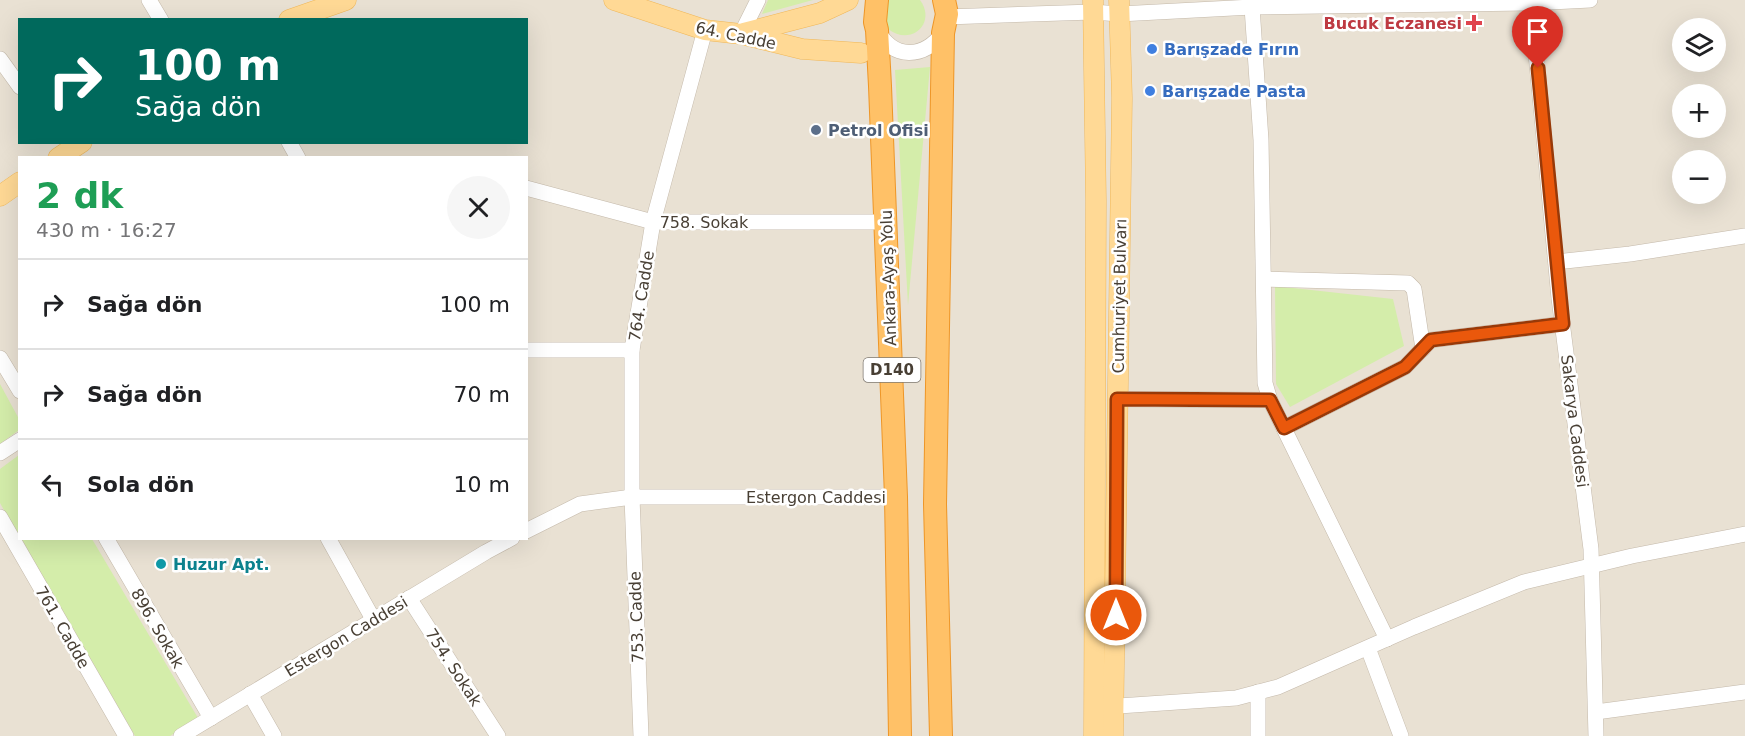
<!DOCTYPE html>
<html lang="tr">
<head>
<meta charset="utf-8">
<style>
	body { margin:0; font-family:"DejaVu Sans",sans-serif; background:#f6f6f6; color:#202124; height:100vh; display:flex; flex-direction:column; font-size:22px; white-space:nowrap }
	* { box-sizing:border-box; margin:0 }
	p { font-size:20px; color:#757577 }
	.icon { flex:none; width:33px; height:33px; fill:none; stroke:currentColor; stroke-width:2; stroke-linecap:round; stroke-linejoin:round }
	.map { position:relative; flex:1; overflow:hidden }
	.drawer { position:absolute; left:18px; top:156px; width:510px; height:384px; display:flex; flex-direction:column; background:#fff; border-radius:0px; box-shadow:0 6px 24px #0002 }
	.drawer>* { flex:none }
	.guide { position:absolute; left:18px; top:18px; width:510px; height:126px; border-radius:0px; box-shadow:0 6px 24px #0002; background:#00695c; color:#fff; overflow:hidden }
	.tools { position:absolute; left:1672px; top:18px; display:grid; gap:12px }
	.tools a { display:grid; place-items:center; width:54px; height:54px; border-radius:50%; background:#fff; box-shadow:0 6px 24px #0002; font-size:30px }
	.pin { position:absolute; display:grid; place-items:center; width:51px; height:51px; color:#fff; margin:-62px -26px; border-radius:50% 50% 50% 0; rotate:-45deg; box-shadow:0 0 6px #0007 }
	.pin .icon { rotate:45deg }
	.me { position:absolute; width:66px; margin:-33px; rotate:0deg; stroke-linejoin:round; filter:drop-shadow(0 0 4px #0008) }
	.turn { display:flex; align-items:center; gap:21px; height:126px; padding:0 18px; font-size:27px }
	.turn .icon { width:78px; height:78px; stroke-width:2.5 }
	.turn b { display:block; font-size:42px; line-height:51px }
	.round { display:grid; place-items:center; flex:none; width:63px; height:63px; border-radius:32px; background:#f6f6f6 }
	.headline { display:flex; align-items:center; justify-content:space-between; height:102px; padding:0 18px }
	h1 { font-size:36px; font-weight:600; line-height:45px; color:#1e9e55 }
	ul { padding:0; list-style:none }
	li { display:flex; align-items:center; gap:18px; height:90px; padding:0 18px; border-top:2px solid #e0e0e0 }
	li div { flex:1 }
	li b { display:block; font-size:22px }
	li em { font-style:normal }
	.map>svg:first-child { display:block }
	.residential { fill:#e9e1d3; fill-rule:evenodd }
	.green { fill:#d4edaa }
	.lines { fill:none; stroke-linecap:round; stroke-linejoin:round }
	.minor-casing { stroke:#c4b9aa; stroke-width:16 }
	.major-casing { stroke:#f0b758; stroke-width:21 }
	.highway-casing { stroke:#ee9627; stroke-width:24 }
	.minor { stroke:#fff; stroke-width:15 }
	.major { stroke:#ffd995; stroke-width:20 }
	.highway { stroke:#ffc167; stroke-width:22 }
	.route-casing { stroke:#983908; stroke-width:15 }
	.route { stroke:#ea580c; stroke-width:10 }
	.health-dot { fill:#e0444e; stroke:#fff; stroke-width:2 }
	.shop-dot { fill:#3f7fe0; stroke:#fff; stroke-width:2 }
	.service-dot { fill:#5c6f8a; stroke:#fff; stroke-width:2 }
	.culture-dot { fill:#0f9aa8; stroke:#fff; stroke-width:2 }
	.labels { text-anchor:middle; stroke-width:5; stroke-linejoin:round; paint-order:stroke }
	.shield { fill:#fff; stroke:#7f7971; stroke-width:1.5 }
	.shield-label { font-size:15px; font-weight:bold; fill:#483f34 }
	.health-label { font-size:16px; font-weight:bold; fill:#be3a42; stroke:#fff; text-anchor:end }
	.street-label { font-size:16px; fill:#483f34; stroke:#fff }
	.shop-label { font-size:16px; font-weight:bold; fill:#366cbe; stroke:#fff; text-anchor:start }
	.service-label { font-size:16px; font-weight:bold; fill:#4e5e75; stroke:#fff; text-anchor:start }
	.culture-label { font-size:16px; font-weight:bold; fill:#0d838f; stroke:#fff; text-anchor:start }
</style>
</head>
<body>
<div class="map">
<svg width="1745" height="736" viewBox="0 0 1745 736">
	<rect width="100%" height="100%" fill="#f5efe6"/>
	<!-- residential -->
	<path class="residential" d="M0,0H1745V736H0ZM20,20H526V142H20ZM1683,28H1716V62H1683ZM1683,94H1716V128H1683ZM20,158H526V538H20ZM1683,160H1716V194H1683Z"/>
	<!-- green -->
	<g class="green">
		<polygon points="768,0 813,0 762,14"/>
		<path d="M889,0H920C937,23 911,47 888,29L883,10Z"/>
		<polygon points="930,67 908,305 895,70"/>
		<polygon points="1275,286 1393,299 1404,346 1290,407 1276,384"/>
		<polygon points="0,384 19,419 19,430 0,444"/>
		<polygon points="19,455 19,537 0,503 0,469"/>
		<polygon points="21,539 92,539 198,718 170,736 135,736"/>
	</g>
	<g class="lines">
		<!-- minor casing -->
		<g class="minor-casing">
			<g id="minor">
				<polyline points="149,0 161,20"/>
				<polyline points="1531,0 1559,298 1591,549 1596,736"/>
				<polyline points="1252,7 1261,140 1265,383 1270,400 1387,639"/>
				<polyline points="946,17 1093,12 1119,14 1252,7 1531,3 1590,0"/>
				<path d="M877,30C894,60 923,59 943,33"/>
				<polyline points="741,34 758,0"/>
				<polyline points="0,59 20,87"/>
				<polyline points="289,142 298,158"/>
				<polyline points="526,188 653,222 886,222"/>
				<polyline points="1556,262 1630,254 1745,236"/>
				<polyline points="1264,279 1408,283 1414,289 1423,349"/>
				<polyline points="526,350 632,350"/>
				<polyline points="0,358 20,391"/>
				<polyline points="1117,399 1270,400"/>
				<polyline points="1284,428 1405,367 1431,340 1563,324"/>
				<polyline points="0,453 20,440"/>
				<polyline points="0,517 126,736"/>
				<polyline points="526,531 580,504 632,497 896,497"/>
				<polyline points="106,538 211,718"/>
				<polyline points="328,538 373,619"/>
				<polyline points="409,598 498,736"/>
				<polyline points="1368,648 1401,736"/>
				<polyline points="250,694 274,736"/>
				<polyline points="1104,707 1236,698 1278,687 1414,627 1524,582 1632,556 1745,534"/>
				<polyline points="1596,712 1745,692"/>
				<polyline points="181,736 486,552 512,538"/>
				<polyline points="641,736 632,497 632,350 653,222 705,30"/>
				<polyline points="1258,736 1258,692"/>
			</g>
		</g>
		<!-- major casing -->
		<g class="major-casing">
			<g id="major">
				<polyline points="614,0 705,30 741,34 802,49 861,53"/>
				<polyline points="1093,0 1096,201 1094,736"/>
				<polyline points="289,20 346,0"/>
				<polyline points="744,33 820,13 848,0"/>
				<polyline points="58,158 82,142"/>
				<polyline points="0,196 20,182"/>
				<polyline points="1113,736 1122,98 1119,0"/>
			</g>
		</g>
		<!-- highway casing -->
		<g class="highway-casing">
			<g id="highway">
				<polyline points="877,0 875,22 877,30 880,86 896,497 900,736"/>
				<polyline points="941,736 935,504 943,33 947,14 944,0"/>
			</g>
		</g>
		<!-- minor -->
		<use href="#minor" class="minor"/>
		<!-- major -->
		<use href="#major" class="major"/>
		<!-- highway -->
		<use href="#highway" class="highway"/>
	</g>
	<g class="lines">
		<!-- route casing -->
		<g class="route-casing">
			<polyline id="route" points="1116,615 1117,399 1270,400 1284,428 1405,367 1431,340 1563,324 1538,68"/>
		</g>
		<!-- route -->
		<use href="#route" class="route"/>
	</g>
	<!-- markers -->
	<path class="health-dot" d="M1471 14h6v6h6v6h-6v6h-6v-6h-6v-6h6z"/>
	<g class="shop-dot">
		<circle cx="1152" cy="49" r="6"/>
		<circle cx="1150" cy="91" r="6"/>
	</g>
	<circle class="service-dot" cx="816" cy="130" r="6"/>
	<circle class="culture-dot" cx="161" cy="564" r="6"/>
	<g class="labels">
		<!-- shield labels -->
		<rect class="shield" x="863.5" y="358" width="57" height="24" rx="4.5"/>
		<g class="shield-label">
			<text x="892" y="375">D140</text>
		</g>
		<!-- health labels -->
		<g class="health-label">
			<text x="1462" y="29">Bucuk Eczanesi</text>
		</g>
		<!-- street labels -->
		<g class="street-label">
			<text transform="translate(736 35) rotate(12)" y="6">64. Cadde</text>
			<text x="704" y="228">758. Sokak</text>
			<text transform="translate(888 278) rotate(-92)" y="6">Ankara-Ayaş Yolu</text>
			<text transform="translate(641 296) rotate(-81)" y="6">764. Cadde</text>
			<text transform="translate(1119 296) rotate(-89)" y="6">Cumhuriyet Bulvarı</text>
			<text transform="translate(1575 421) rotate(83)" y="6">Sakarya Caddesi</text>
			<text x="816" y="503">Estergon Caddesi</text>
			<text transform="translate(636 617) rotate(-92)" y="6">753. Cadde</text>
			<text transform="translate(63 627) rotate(60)" y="6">761. Cadde</text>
			<text transform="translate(158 628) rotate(60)" y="6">896. Sokak</text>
			<text transform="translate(346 636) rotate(-31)" y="6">Estergon Caddesi</text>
			<text transform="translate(454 667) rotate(57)" y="6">754. Sokak</text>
		</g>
		<!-- shop labels -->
		<g class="shop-label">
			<text x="1164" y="55">Barışzade Fırın</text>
			<text x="1162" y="97">Barışzade Pasta</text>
		</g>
		<!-- service labels -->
		<g class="service-label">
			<text x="828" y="136">Petrol Ofisi</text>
		</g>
		<!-- culture labels -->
		<g class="culture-label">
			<text x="173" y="570">Huzur Apt.</text>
		</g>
	</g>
</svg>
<div class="tools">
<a><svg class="icon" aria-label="layers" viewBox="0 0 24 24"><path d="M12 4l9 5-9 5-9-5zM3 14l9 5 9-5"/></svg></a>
<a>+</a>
<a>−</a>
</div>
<div class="pin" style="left:1538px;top:68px;background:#d93025"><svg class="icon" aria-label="arrive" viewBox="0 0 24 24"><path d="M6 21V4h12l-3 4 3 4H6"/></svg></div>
<svg class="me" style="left:1116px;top:615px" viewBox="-20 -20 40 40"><circle r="17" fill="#ea580c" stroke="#fff" stroke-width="3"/><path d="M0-11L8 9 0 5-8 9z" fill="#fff"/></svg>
<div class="guide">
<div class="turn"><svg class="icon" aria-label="right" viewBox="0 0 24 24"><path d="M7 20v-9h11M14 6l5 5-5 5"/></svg><div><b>100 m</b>Sağa dön</div></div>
</div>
<section class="drawer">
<div class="headline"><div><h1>2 dk</h1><p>430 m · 16:27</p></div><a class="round"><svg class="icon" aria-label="close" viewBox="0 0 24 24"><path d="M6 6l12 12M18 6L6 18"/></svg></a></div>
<ul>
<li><svg class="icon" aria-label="right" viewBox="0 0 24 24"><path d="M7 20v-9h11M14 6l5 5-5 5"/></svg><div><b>Sağa dön</b></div><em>100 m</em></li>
<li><svg class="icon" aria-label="right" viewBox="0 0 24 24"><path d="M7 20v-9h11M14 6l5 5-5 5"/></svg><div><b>Sağa dön</b></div><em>70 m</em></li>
<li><svg class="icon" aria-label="left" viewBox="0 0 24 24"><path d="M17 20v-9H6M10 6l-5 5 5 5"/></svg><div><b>Sola dön</b></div><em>10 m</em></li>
</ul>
</section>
</div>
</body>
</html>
